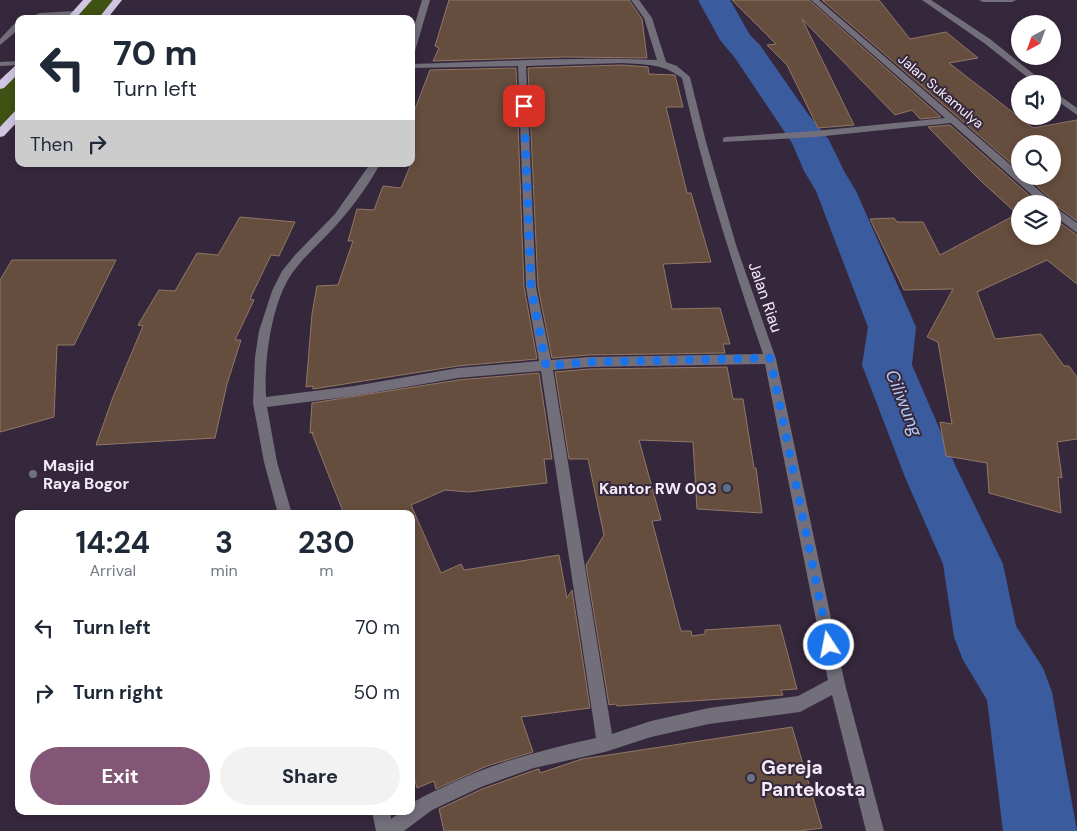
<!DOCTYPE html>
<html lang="en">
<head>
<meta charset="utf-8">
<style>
	body { margin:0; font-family:"DM Sans",sans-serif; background:#f2f2f3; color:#1f2937; height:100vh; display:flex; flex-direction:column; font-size:19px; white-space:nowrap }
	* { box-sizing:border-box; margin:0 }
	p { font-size:16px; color:#747a83 }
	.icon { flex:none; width:28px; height:28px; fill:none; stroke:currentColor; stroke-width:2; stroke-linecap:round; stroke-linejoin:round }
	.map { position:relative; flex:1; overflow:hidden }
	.details { position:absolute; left:15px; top:510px; width:400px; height:305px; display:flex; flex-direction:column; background:#fff; border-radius:10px; box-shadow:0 2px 8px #0003 }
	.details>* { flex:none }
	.guide { position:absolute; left:15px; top:15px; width:400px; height:152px; border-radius:10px; box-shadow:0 2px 8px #0003; background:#fff; color:#1f2937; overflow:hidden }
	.needle { width:32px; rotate:221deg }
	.controls { position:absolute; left:1011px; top:15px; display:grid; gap:10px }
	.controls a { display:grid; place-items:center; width:50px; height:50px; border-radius:50%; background:#fff; box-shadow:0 2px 8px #0003; font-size:25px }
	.pin { position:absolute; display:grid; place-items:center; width:42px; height:42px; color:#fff; margin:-21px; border-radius:10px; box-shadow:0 2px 8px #0006 }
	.me { position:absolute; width:55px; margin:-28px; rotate:349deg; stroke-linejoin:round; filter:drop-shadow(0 0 4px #0008) }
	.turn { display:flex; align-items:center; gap:18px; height:105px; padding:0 15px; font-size:22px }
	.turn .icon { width:65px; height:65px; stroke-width:2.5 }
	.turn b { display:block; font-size:35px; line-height:42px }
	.then { display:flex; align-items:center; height:48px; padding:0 15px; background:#0003; gap:10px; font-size:19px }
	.eta { display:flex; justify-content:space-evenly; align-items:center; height:85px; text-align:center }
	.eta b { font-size:30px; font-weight:700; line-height:35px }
	.cta { display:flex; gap:10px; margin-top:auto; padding:10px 15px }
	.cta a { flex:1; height:58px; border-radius:30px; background:#825776; color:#fff; font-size:20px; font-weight:700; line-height:58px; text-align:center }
	.cta a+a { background:#f2f2f3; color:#1f2937 }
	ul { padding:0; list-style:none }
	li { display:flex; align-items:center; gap:15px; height:65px; padding:0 15px }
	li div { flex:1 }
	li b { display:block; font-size:19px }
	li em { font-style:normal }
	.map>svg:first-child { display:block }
	.green { fill:#3f5113 }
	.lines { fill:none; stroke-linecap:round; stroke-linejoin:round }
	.river { fill:#3a5b9d; fill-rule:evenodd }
	.building { fill:#664e3e; stroke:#917766 }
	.lane { fill:#726e7a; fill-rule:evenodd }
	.street { fill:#726e7a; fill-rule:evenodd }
	.highway { fill:#d0c6e3; fill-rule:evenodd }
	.route { stroke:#1a73e8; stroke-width:9; stroke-dasharray:0 16.2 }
	.worship-dot { fill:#6b7280; stroke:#36283c; stroke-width:2 }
	.service-dot { fill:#5c6f8a; stroke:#36283c; stroke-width:2 }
	.labels { text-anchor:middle; stroke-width:4; stroke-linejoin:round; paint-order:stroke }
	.far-street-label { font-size:14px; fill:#f4ebf8; stroke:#36283c }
	.street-label { font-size:16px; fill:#f4ebf8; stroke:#36283c }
	.poi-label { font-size:16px; font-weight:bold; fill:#f4ebf8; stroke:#36283c; text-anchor:start }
	.water-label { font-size:18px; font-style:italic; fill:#b6cbf1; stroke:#36283c }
	.near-poi-label { font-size:19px; font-weight:bold; fill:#f4ebf8; stroke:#36283c; text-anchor:start }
</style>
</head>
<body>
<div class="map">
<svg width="1077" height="831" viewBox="0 0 1077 831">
	<rect width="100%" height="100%" fill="#36283c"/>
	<!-- green -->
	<g class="green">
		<polygon points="88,0 120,0 103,19 70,19"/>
		<polygon points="19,67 19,114 0,135 0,86"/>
	</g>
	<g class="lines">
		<!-- river -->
		<polygon class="river" points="698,0 730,0 750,35 760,45 808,114 829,140 844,171 856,191 916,327 912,365 956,467 1003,564 1016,626 1043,668 1052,692 1077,831 1003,831 987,700 963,660 954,637 943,564 905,477 862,365 868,327 816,191 804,171 792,143 735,58 720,40"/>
	</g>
	<!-- building -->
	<g class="building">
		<polygon points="449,0 629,0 642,19 647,58 565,57 433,61 439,48 435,46"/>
		<polygon points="732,0 809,0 941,117 920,119 912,110 895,115 802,19 854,125 818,128 787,65 767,45 776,44"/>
		<polygon points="822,0 879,0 910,39 946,32 978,58 949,63 1033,128 1077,120 1077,221 1055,205 1053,201 1026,176 1052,176 1052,144 1020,144 1020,171"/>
		<polygon points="622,65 648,67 649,74 675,75 683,107 666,107 687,193 691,193 711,262 663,264 672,309 720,308 730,344 723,344 725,353 589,355 552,358 538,287 528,68"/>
		<polygon points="516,68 524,287 537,359 458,366 313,389 313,386 306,387 312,314 317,286 338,285 353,241 348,241 357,209 374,210 383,186 401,188 411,164 411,109 415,109 430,70"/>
		<polygon points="950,125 1039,204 1020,204 1020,236 1052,236 1052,217 1077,235 1077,284 1047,260 977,292 995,339 1041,334 1064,366 1069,366 1077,377 1077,439 1057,442 1062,478 1058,477 1061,513 989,493 987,463 946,456 940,422 952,424 938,342 927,337 953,289 904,290 870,219 894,218 897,222 923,222 940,255 1017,214 980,180 928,127"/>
		<polygon points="240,217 295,222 279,256 271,255 250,299 254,300 235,340 241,340 227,384 215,438 96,445 113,397 143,326 138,325 159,290 175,291 197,253 218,255"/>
		<polygon points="12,260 116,260 74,345 57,345 54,417 0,432 0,280"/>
		<polygon points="727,367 733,399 743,399 754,468 756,468 762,513 697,509 693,442 639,440 661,520 652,521 681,631 691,631 692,636 705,634 705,630 780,625 797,689 781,690 783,695 617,706 616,704 609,705 586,565 604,535 588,459 569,459 555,372 589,369"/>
		<polygon points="539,373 552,459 544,459 547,483 468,492 445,490 411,505 441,573 461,564 464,570 559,555 567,598 572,590 590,708 521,717 533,752 487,766 436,789 434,781 417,788 411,765 411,514 344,514 312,433 314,432 310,433 312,403 458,380"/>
		<polygon points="792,727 822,828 799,831 444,831 439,809 482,789 535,770 539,769 540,773 582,759"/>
	</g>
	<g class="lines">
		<!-- lane -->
		<g class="lane">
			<polygon points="76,11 80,13 79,15 24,19 40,13"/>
			<polygon points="16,22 19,22 19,29 0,45 0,39"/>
			<polygon points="19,61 19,65 0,66 0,62"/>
		</g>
		<!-- street -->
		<g class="street">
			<polygon points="422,0 430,0 415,51 411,53 411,37"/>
			<path d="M631,0H639L652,18L666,62L677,66L690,77L706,142L737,248L776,359L845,684L884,831H866L832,695L800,712L709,724L651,737L605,752L534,768L481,787L432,810L404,831H376L372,811H390L391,819L402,811H411V804C424,795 438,790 452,783C499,761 546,749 596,738L541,371L458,378L354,396L267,407L277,462L292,514H278L264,462L253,403L255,357L259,331L272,291L282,271L295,255L335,214L370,164H380C367,188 349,212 330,232C316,247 300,260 289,278C271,308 264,361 266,397L354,386L458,368L539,361L526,287L518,66L411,68V64C494,62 574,56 657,60L644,18ZM622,63C646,65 662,63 682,78C703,172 732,263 763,354L589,357L551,360L536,287L526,66ZM765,364L828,680L798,696L709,708L651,721L612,734L553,370L589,367Z"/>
			<polygon points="811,0 819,0 1020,173 1020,176 1023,176 1052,202 1053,204 1052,205 1042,204 951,123 815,137 723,142 723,138 726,137 815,131 945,118"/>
			<polygon points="922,0 931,0 990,39 1046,84 1036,84 984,43"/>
			<polygon points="979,0 1016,0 1012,2 983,2"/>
			<polygon points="1052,90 1077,108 1077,115 1052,97"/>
			<polygon points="1052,205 1077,223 1077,233 1052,214"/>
		</g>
		<!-- highway -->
		<g class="highway">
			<polygon points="83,0 92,0 75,19 66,19"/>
			<polygon points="113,0 122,0 107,19 98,19"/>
			<polygon points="19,64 19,73 4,88 0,89 0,80 16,65"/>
			<polygon points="19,110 19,120 4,136 0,137 0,127 15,111"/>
		</g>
	</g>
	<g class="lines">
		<!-- route -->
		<polyline class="route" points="524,106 531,287 546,366 589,362 770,358 829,645"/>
	</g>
	<!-- markers -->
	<g class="worship-dot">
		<circle cx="33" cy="474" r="5"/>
		<circle cx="751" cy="778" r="5"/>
	</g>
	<circle class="service-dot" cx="727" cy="488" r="5"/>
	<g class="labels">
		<!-- far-street labels -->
		<g class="far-street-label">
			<text transform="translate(941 91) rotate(40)" y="5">Jalan Sukamulya</text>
		</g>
		<!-- street labels -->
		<g class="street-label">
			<text transform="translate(766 297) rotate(71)" y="6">Jalan Riau</text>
		</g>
		<!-- poi labels -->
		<g class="poi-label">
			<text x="43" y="471">Masjid<tspan x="43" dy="18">Raya Bogor</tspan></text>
			<text x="717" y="494" text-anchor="end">Kantor RW 003</text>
		</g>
		<!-- water labels -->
		<g class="water-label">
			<text transform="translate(904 403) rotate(68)" y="6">Ciliwung</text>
		</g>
		<!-- near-poi labels -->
		<g class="near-poi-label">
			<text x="761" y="774">Gereja<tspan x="761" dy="22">Pantekosta</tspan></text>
		</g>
	</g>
</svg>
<div class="controls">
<a><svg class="needle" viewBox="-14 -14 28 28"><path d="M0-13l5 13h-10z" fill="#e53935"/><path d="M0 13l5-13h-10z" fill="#747a83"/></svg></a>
<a><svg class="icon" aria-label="sound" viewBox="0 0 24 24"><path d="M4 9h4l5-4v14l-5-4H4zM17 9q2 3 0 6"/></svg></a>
<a><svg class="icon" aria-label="search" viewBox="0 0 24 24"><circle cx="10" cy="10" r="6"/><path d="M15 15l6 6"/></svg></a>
<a><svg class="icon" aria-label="layers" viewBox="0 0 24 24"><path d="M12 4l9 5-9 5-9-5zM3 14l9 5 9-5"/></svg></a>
</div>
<div class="pin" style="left:524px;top:106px;background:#d93025"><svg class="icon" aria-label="arrive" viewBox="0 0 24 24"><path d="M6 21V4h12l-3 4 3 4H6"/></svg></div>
<svg class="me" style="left:829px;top:645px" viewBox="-20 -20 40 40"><circle r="17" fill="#1a73e8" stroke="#fff" stroke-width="3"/><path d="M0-11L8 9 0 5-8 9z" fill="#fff"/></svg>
<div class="guide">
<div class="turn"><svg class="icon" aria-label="left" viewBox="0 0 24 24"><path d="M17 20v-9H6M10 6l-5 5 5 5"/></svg><div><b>70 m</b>Turn left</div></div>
<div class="then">Then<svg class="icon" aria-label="right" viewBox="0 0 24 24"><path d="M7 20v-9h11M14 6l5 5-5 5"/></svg></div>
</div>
<section class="details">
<div class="eta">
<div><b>14:24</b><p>Arrival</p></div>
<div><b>3</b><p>min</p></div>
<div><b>230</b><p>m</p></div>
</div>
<ul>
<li><svg class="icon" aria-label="left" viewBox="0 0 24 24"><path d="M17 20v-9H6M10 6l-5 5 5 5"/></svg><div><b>Turn left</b></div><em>70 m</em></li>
<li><svg class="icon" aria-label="right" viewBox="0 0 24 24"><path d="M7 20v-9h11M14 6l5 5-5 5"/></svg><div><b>Turn right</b></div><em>50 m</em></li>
</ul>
<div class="cta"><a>Exit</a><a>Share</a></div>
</section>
</div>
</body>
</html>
